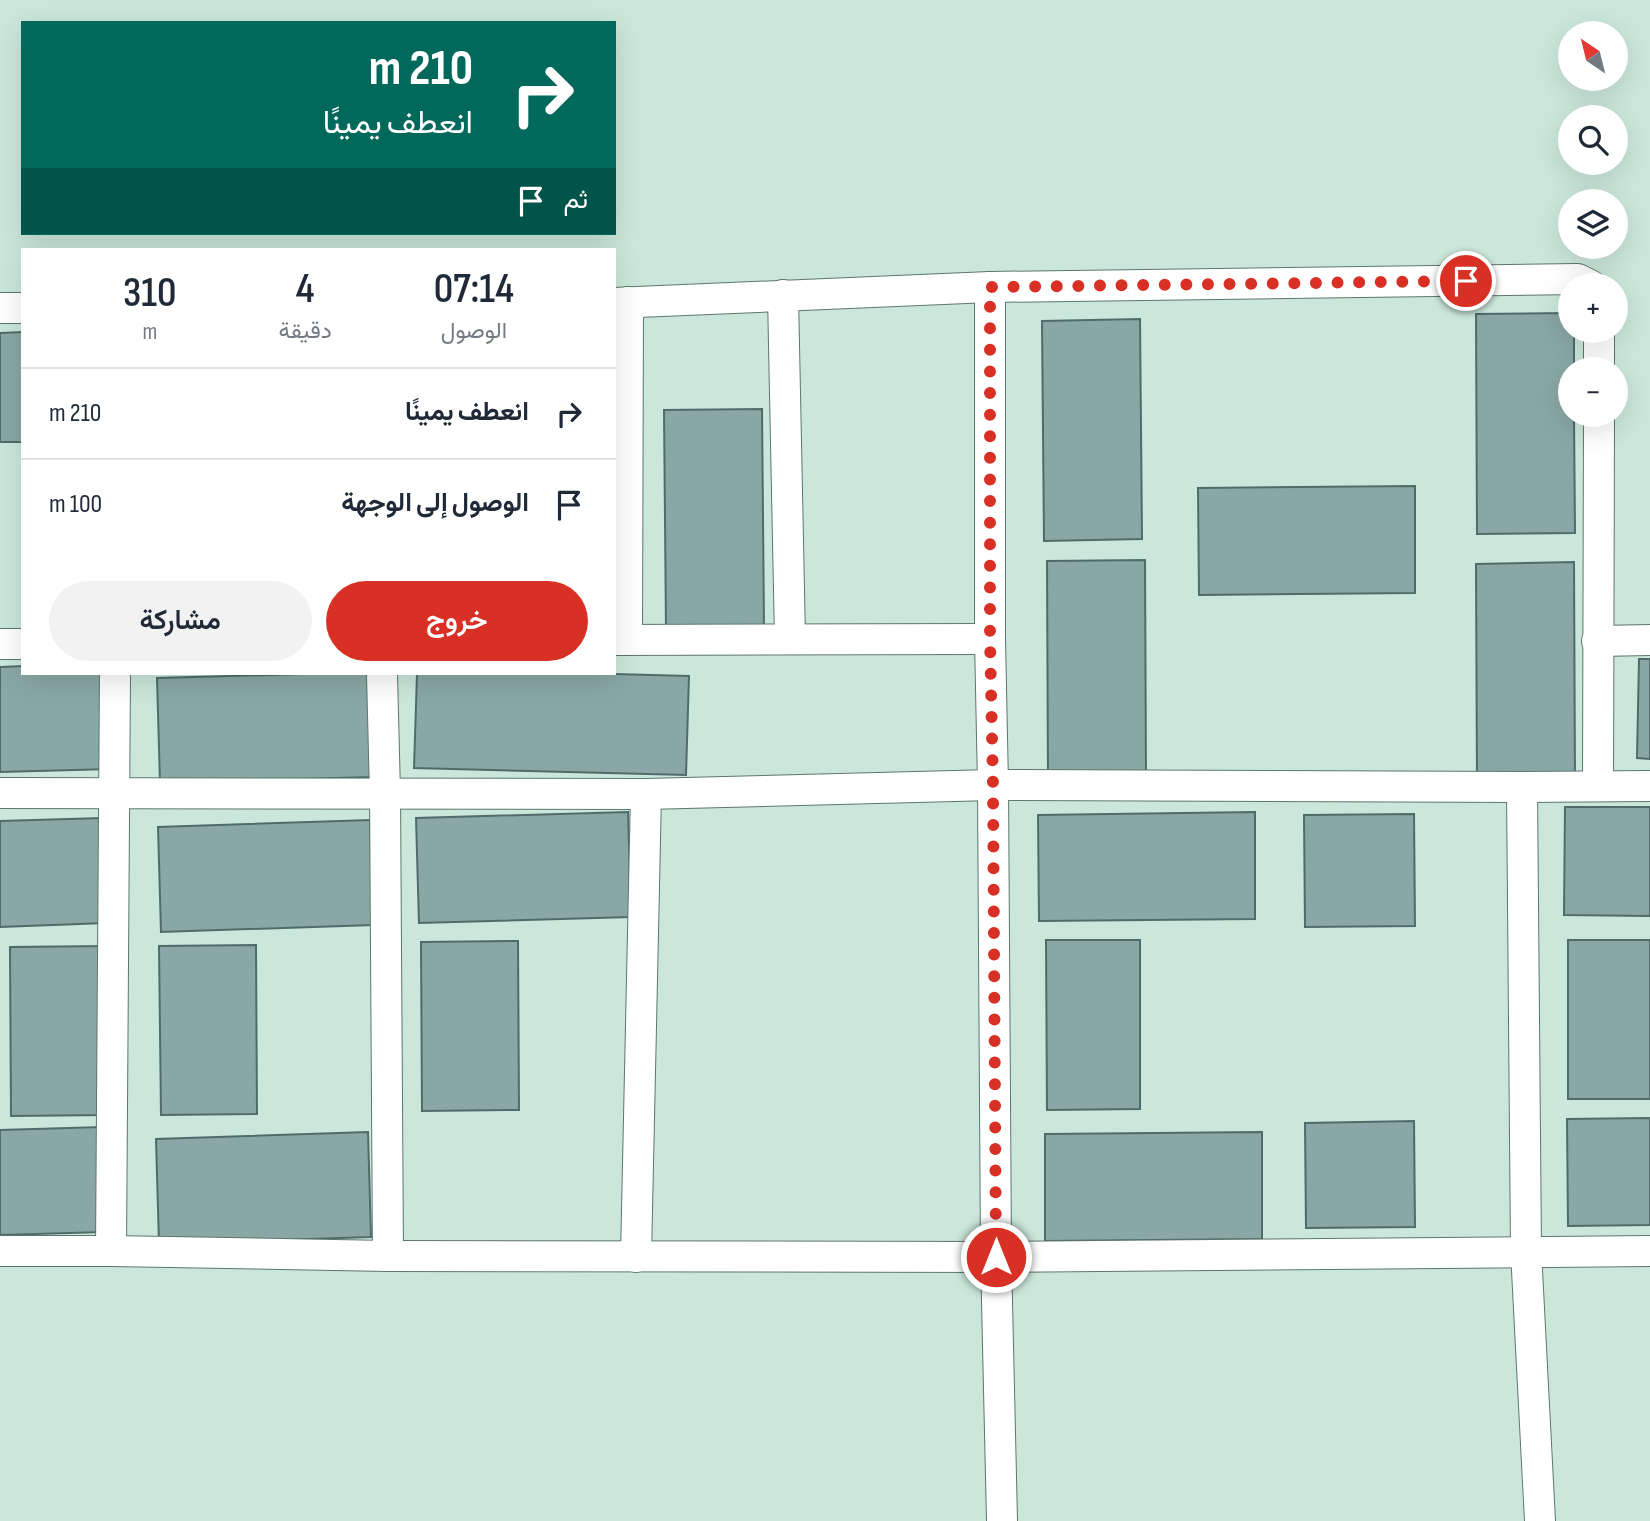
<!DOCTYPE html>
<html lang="ar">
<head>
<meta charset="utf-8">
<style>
	body { margin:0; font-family:"Sofia Sans Condensed",Vazirmatn,sans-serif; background:#f2f2f3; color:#1f2937; direction:rtl; height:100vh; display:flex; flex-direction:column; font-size:26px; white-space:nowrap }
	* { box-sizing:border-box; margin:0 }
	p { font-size:23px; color:#747a83 }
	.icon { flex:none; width:38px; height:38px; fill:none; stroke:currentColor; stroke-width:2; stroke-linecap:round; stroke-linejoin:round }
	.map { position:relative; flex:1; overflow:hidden; direction:ltr }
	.side { position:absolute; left:21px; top:248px; width:595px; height:427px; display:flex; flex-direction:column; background:#fff; border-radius:0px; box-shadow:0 7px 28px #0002; direction:rtl }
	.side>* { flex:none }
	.top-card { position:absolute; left:21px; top:21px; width:595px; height:214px; border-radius:0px; box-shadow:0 7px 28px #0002; direction:rtl; background:#00695c; color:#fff; overflow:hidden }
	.needle { width:46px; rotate:325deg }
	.controls { position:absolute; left:1558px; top:21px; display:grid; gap:14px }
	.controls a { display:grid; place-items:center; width:70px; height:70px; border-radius:50%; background:#fff; box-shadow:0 7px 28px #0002; font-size:35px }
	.pin { position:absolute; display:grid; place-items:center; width:60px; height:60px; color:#fff; margin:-30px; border:4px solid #fff; border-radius:50%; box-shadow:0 2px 7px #0007 }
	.me { position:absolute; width:77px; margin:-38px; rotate:0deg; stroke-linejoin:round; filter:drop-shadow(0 0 5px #0008) }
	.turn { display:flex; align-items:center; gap:24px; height:147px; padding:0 28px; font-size:32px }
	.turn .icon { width:91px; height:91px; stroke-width:2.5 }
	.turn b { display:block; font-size:49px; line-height:60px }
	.then { display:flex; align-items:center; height:66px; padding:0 28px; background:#0003; gap:14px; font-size:26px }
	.eta { display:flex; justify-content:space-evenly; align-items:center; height:119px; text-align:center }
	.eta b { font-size:42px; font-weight:600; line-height:49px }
	.button { display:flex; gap:14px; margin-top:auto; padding:14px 28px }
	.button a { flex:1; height:80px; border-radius:42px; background:#d93025; color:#fff; font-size:28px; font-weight:600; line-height:80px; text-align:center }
	.button a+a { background:#f2f2f3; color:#1f2937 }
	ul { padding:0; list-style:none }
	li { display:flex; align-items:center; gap:21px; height:91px; padding:0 28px; border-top:2px solid #e0e1e3 }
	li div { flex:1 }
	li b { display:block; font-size:26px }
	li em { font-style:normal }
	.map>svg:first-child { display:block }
	.building { fill:#89a8a5; stroke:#4f6c6a; stroke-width:2 }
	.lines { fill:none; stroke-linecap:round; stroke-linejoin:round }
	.minor-casing { stroke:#5d776c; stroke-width:32 }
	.minor { stroke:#fff; stroke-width:30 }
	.route { stroke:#d93025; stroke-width:12; stroke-dasharray:0 21.6 }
</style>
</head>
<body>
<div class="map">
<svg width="1650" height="1521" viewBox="0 0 1650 1521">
	<rect width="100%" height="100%" fill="#cbe7db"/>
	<!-- building -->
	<g class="building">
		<polygon points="1570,313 1570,331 1574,331 1574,369 1570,369 1570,415 1574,415 1575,533 1477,534 1476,314"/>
		<polygon points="1140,319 1142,539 1044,541 1042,321"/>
		<polygon points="23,332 23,442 0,442 0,333"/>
		<polygon points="762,409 764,628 666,629 664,410"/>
		<polygon points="1415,486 1415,593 1199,595 1198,488"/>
		<polygon points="1145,560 1146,780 1048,781 1047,561"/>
		<polygon points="1574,562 1575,782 1477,783 1476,564"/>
		<polygon points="1639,659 1650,659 1650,759 1637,758"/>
		<polygon points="23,666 23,674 108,674 111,769 0,772 0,667"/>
		<polygon points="305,674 369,674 372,777 160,783 157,678"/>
		<polygon points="417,674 614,674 689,676 686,775 414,768"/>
		<polygon points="1565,807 1650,807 1650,916 1564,915"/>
		<polygon points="628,812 631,917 419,923 416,818"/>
		<polygon points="1255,812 1255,919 1039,921 1038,815"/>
		<polygon points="1414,814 1415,926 1305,927 1304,815"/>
		<polygon points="102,818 105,923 0,927 0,821"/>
		<polygon points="370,820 373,925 161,932 158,827"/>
		<polygon points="1046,940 1140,940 1140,1109 1047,1110"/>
		<rect x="1568" y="940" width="82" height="159"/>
		<polygon points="518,941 519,1110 422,1111 421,942"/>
		<polygon points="256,945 257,1114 161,1115 159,946"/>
		<polygon points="107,946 108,1115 11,1116 10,947"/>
		<polygon points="1650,1118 1650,1225 1568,1226 1567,1119"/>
		<polygon points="1414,1121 1415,1227 1306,1228 1305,1123"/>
		<polygon points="102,1127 104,1232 0,1235 0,1130"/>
		<polygon points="368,1132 371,1237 159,1244 156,1139"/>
		<polygon points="1262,1132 1262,1239 1045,1241 1045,1134"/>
	</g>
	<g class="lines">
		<!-- minor casing -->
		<g class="minor-casing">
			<g id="minor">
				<polyline points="990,287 990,639 993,785 996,1257 1002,1521"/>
				<polyline points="783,295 790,639"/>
				<polyline points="614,303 990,287 1578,279 1590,285"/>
				<polyline points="0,308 23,308"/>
				<polyline points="1599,369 1599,331"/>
				<polyline points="627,639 628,302"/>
				<polyline points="614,640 990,639"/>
				<polyline points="1597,641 1650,640"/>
				<polyline points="0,644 23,644"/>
				<polyline points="382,674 385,793 388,1256"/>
				<polyline points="1598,786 1599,415"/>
				<polyline points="1522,787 1526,1251 1540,1521"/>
				<polyline points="0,793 646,794 993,785 1522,787 1650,786"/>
				<polyline points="0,1251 111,1251 388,1256 996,1257 1650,1251"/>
				<polyline points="111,1251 115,674"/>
				<polyline points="636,1257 646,794"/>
			</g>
		</g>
		<!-- minor -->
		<use href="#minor" class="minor"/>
	</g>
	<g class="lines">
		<!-- route -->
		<polyline class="route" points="996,1257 993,785 990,639 990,287 1466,281"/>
	</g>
</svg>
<div class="controls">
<a><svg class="needle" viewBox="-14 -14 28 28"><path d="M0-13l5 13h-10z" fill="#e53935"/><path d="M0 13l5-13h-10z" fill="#747a83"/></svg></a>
<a><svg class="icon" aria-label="search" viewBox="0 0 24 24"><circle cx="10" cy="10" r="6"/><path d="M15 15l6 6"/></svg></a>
<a><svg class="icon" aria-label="layers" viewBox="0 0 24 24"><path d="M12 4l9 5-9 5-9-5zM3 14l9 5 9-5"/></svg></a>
<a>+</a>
<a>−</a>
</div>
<div class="pin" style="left:1466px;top:281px;background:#d93025"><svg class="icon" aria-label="arrive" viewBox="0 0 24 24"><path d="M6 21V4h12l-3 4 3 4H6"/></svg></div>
<svg class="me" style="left:996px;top:1257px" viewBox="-20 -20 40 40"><circle r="17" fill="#d93025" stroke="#fff" stroke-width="3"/><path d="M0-11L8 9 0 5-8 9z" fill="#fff"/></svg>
<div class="top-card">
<div class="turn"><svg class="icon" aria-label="right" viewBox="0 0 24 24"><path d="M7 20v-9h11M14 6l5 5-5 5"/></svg><div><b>210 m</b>انعطف يمينًا</div></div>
<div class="then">ثم<svg class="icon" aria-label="arrive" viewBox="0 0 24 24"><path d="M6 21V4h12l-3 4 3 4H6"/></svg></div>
</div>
<section class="side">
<div class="eta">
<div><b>07:14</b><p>الوصول</p></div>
<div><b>4</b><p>دقيقة</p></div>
<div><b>310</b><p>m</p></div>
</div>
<ul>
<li><svg class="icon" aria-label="right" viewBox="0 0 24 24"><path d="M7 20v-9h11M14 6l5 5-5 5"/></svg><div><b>انعطف يمينًا</b></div><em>210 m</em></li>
<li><svg class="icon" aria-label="arrive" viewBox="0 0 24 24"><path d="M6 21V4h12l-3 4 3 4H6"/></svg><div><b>الوصول إلى الوجهة</b></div><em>100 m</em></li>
</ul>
<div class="button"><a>خروج</a><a>مشاركة</a></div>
</section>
</div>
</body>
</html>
